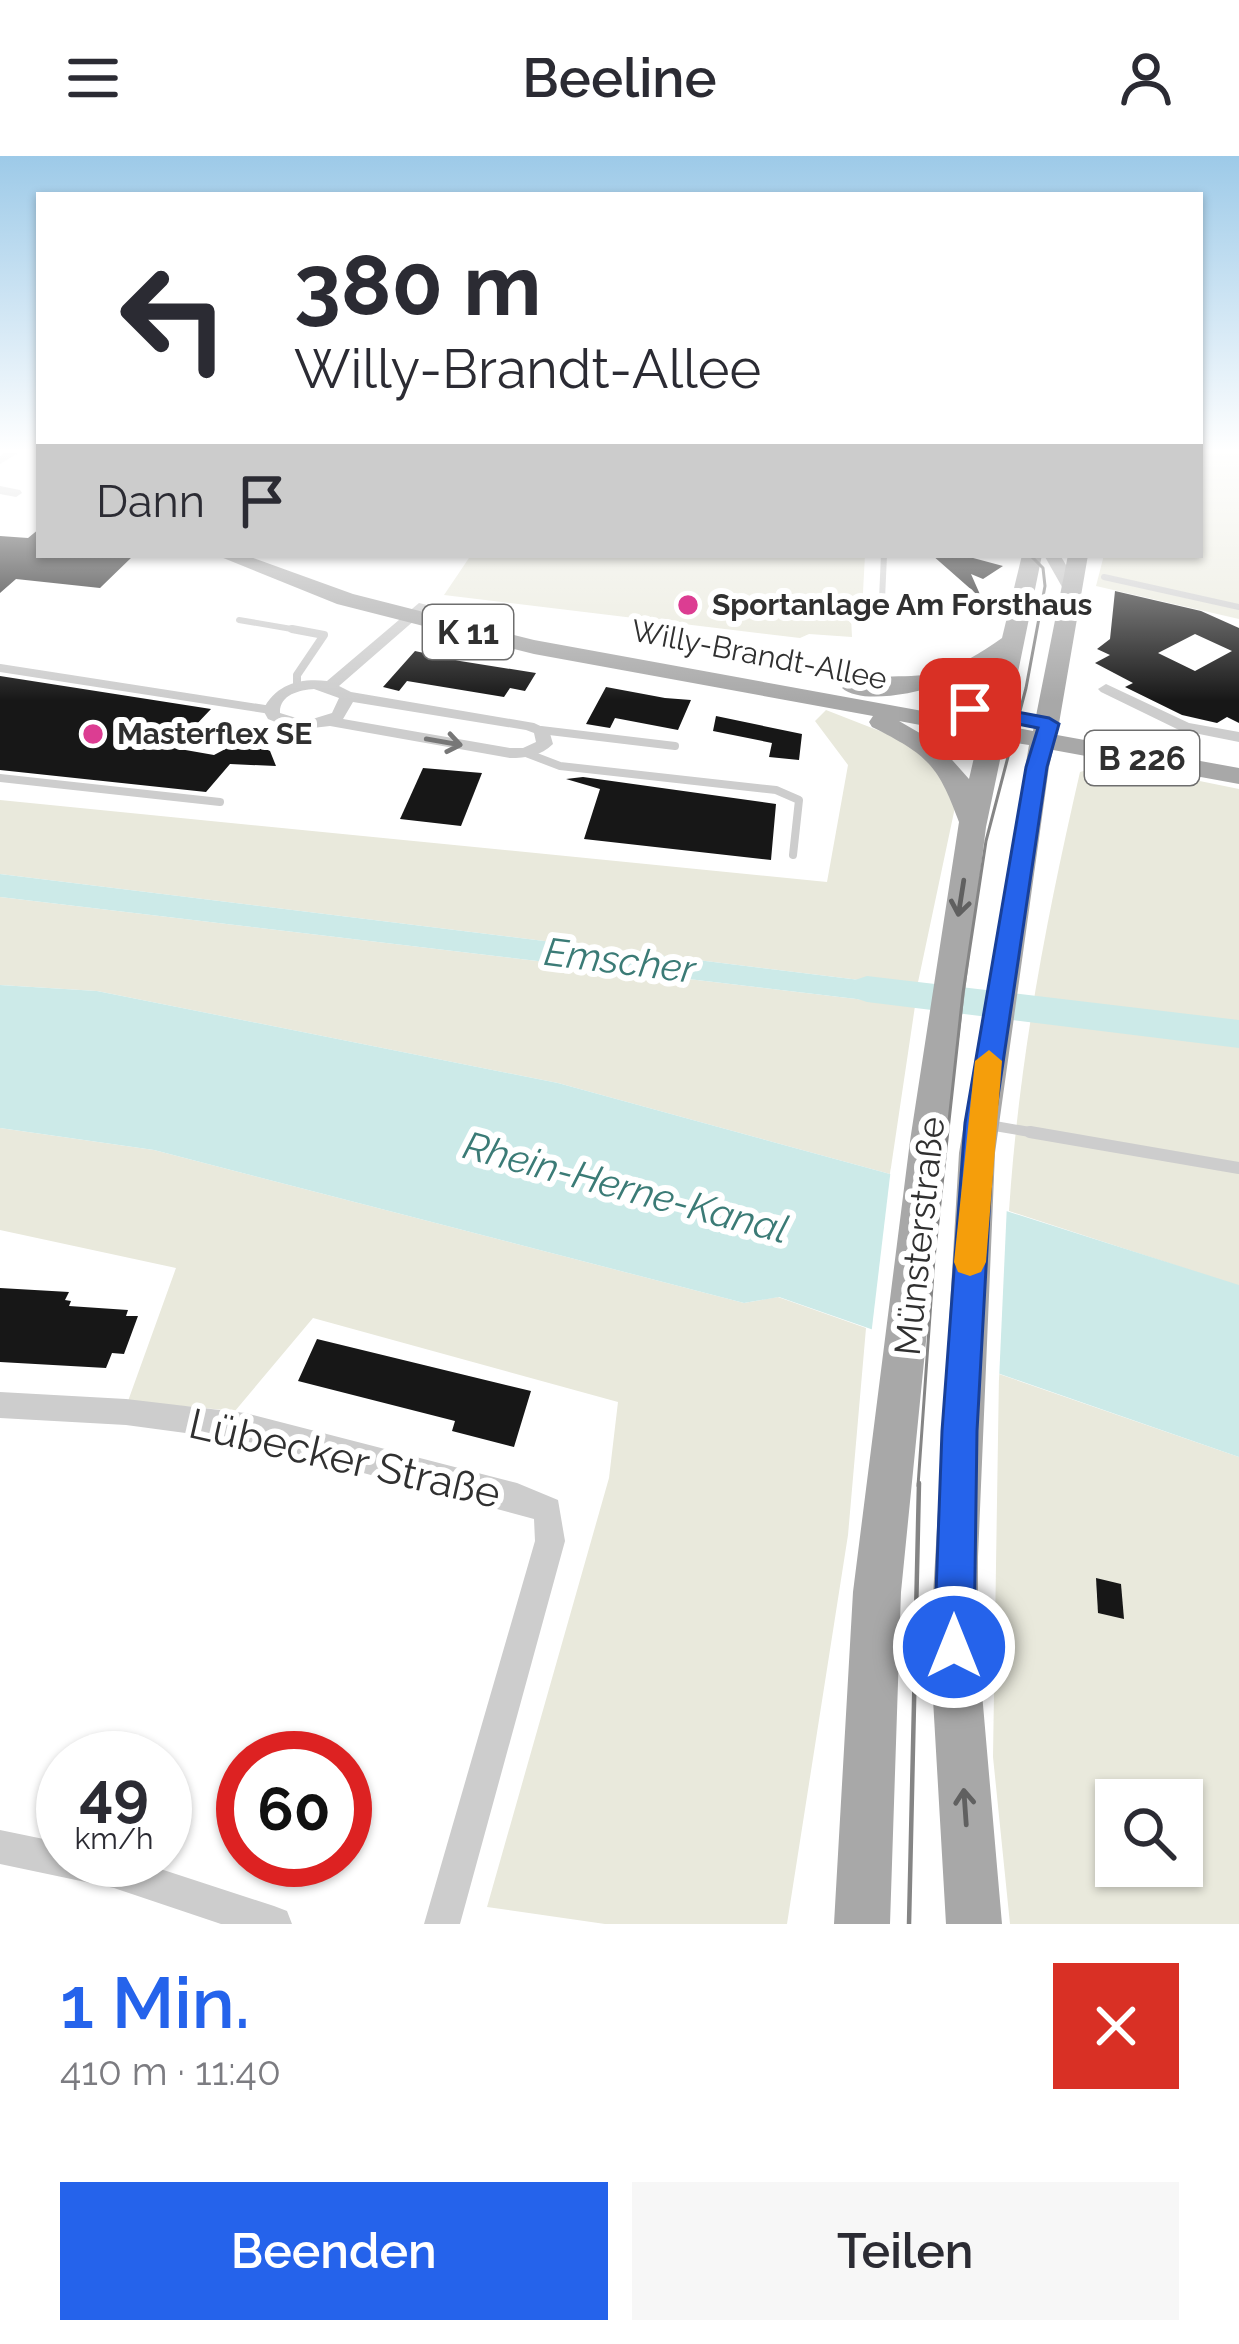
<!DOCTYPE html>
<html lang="de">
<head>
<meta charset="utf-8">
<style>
	body { margin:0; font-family:Raleway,sans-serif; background:#f7f7f7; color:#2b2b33; height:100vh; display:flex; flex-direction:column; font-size:45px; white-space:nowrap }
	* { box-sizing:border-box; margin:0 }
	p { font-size:39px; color:#7c7c81 }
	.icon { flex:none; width:66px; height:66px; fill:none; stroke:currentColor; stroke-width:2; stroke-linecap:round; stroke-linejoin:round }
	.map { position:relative; height:1768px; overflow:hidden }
	.sheet { display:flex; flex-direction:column; background:#fff; flex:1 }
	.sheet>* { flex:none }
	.hud { position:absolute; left:36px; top:36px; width:1167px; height:366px; border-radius:0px; box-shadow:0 3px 9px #0004; background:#fff; color:#2b2b33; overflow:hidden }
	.controls { position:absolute; left:1095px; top:1623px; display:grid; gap:24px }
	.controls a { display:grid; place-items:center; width:108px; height:108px; border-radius:0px; background:#fff; box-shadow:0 3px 9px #0004; font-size:60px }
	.speed { position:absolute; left:36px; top:1575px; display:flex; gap:24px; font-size:60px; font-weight:700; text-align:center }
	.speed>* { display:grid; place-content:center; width:156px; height:156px; border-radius:50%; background:#fff; box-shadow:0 3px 9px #0004; line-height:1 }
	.speed small { font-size:30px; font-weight:400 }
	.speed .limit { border:18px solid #d22; background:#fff; color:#111 }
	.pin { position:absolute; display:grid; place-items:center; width:102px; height:102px; color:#fff; margin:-51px; border-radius:24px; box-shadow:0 6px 18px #0006 }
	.me { position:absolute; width:132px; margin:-66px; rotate:0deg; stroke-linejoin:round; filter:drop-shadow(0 0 9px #0008) }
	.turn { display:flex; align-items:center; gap:42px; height:252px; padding:0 60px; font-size:54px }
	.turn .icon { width:156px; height:156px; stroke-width:2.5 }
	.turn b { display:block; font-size:84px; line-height:102px }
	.then { display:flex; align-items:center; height:114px; padding:0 60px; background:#0003; gap:24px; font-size:45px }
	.round { display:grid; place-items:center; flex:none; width:126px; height:126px; border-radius:0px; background:#f7f7f7 }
	.headline { display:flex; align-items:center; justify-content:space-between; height:204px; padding:0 60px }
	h1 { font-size:72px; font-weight:600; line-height:90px; color:#2563eb }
	.primary-button { display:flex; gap:24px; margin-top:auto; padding:24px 60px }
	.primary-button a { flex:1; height:138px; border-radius:0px; background:#2563eb; color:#fff; font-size:48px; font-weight:600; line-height:138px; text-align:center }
	.primary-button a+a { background:#f7f7f7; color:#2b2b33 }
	header { display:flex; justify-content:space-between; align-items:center; height:156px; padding:0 60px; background:#fff; font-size:54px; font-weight:600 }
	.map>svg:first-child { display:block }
	.green { fill:#e9e9dc; fill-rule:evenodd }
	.water { fill:#cceae8 }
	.pier { fill:#fff }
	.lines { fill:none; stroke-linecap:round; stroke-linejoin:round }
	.river { fill:#cceae8; fill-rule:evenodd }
	.building { fill:#171717; fill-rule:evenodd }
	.lane-far3 { stroke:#cdcdcd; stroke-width:6 }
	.lane-far2 { stroke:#cdcdcd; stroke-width:8 }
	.lane-far1 { stroke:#cdcdcd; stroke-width:10 }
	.lane { stroke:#cdcdcd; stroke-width:12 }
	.street { fill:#cdcdcd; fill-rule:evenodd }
	.secondary { fill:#bababa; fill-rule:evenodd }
	.primary { fill:#a8a8a8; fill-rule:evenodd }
	.tram-far1 { stroke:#858585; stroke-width:3 }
	.tram { stroke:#858585; stroke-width:4.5 }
	.oneway { stroke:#777 }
	.oneway2 { stroke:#606060 }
	.route { fill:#2563eb; stroke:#184099; stroke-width:3 }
	.slow { fill:#f59e0b }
	.poi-dot { fill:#dc3d92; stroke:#fff; stroke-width:4.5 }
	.labels { text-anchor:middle; stroke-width:12; stroke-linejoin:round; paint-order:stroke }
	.far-poi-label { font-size:30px; font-weight:bold; fill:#303030; stroke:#fff; text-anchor:start }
	.far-street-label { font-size:30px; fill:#303030; stroke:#fff }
	.shield { fill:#fff; stroke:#6e6e6e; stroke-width:3 }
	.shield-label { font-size:33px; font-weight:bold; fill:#303030 }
	.street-label { font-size:36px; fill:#303030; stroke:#fff }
	.water-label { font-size:39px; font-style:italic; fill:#3b7b76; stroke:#fff }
	.near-street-label { font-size:42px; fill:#303030; stroke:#fff }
</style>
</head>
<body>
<header><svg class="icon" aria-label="menu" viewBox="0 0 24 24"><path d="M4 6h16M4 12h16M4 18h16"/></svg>Beeline<svg class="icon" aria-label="person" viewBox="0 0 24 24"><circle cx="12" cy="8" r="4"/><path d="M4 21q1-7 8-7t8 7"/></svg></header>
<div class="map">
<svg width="1239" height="1768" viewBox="0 0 1239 1768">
	<rect width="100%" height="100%" fill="#fff"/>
	<!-- green -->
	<g class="green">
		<polygon points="1200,297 1239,297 1239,463 1096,430 1104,399 1200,399"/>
		<polygon points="471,399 865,399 862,455 851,460 852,481 809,478 800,482 444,439"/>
		<polygon points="826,554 913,588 958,637 917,831 0,718 0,644 827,726 848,609 815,565"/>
		<path d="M1111,607L1239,633V1130L1009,1055C1019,903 1046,764 1080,616Z"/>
		<polygon points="0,741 915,850 890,1018 558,927 97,835 0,829"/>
		<polygon points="0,972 154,994 744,1147 778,1141 866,1172 848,1379 787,1768 605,1768 487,1751 609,1322 618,1246 313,1162 235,1255 128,1245 176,1112 0,1074"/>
		<path d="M999,1218L1239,1301V1768H1010L993,1601ZM1116,1644H1182V1710H1116Z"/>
	</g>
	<!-- water -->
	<g class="water">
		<polygon points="0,718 917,831 915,850 0,741"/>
		<polygon points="0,829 97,835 558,927 890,1018 1239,1129 1239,1301 779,1141 744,1147 154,994 0,972"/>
	</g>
	<!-- pier -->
	<polygon class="pier" points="891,1012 1007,1048 999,1224 871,1180"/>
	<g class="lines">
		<!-- river -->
		<polygon class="river" points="867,820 1239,864 1239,892 867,846 855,842 850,833 855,824"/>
	</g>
	<!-- building -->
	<g class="building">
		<polygon points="39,373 39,399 134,399 100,432 16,423 0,437 0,380 28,382"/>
		<polygon points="932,399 962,399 1003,410 983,423 971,418 982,443"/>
		<path d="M1115,435L1201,455L1239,472V567L1227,561L1217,567L1182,559L1125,531L1133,527L1095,507L1110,499L1097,493L1110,483ZM1195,478L1232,495L1195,515L1158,497Z"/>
		<polygon points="415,495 460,505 536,517 525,535 510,532 504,541 407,525 399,535 383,531"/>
		<polygon points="0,520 211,553 174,592 214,599 231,590 255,588 270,595 276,610 230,608 206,636 0,614"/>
		<polygon points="606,531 665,542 691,544 678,574 615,562 610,572 586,568"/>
		<polygon points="716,560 802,578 799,604 769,601 772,587 713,575"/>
		<polygon points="423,612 482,617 461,670 400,663"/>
		<polygon points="583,621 776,648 771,704 584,683 600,633 566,623"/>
		<polygon points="0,1132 69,1136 65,1144 71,1145 69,1150 128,1154 126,1160 138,1160 124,1198 112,1197 106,1212 0,1206"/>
		<polygon points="317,1183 531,1235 514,1291 452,1275 455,1265 298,1225"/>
		<polygon points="1096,1422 1121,1428 1124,1463 1098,1457"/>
	</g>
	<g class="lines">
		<!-- lane-far3 -->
		<g class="lane-far3">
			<polyline points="1104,421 1239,451"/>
			<polyline points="882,443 884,399"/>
			<polyline points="239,464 309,476"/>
		</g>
		<!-- lane-far2 -->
		<g class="lane-far2">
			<polyline points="292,473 324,479 297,519 297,530"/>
			<polyline points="0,512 271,554"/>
			<polyline points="541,574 675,590"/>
			<polyline points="526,597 560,610 776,634 799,644 793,699"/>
			<polyline points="0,622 220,646"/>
		</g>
		<!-- lane-far1 -->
		<polyline class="lane-far1" points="989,969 1047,979"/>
		<!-- lane -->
		<polyline class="lane" points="1030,976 1239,1012"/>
		<!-- street -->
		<g class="street">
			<polygon points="4,297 18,297 0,308 0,300"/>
			<polygon points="0,330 20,334 22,337 16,341 0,338"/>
			<path d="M419,447L431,450L339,530L351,536L534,567L549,574L553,588C541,600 526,602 510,602L330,570L295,574L268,563L263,554C276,528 300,522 327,525ZM314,533L339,542L332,557L306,565L280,557C279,539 299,534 314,533ZM353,546L526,574L534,577L536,586L523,592H510L343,563Z"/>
			<polygon points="1106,528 1189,567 1239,576 1239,586 1179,574 1101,536 1098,533"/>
			<polygon points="0,1236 126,1243 245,1257 517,1327 558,1344 565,1385 460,1768 424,1768 535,1385 534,1363 245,1285 126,1269 0,1262"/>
			<polygon points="0,1674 63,1687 63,1704 133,1704 274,1750 287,1755 292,1768 221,1768 114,1732 0,1708"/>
		</g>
		<!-- secondary -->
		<polygon class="secondary" points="1044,399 1060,399 1081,434 1078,438 1066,438"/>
		<!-- primary -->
		<path class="primary" d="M216,399H245L353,438L534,484L983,566L997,507C967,524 870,556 842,532C861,515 908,524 934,517C960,510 981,497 1002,482L1022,399H1042L1007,570L1033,575L1068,399H1088L1057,579L1239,612V628L1053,594L1049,611L995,997L978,1401V1491L1002,1768H946L930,1491L959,997L1029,589L1004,585L986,671L946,985L901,1436L890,1768H834L853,1436L910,985L959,666C938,609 928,599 872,571L869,566L873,560L534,498L337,448ZM899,565L979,580L969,623L937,587Z"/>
		<!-- tram-far1 -->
		<polyline class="tram-far1" points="918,1330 934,1102 963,837 986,685 1026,532 1045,430 1043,412 1030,399"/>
		<!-- tram -->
		<polyline class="tram" points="909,1768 919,1327"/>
	</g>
	<!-- one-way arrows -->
	<defs><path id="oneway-shaft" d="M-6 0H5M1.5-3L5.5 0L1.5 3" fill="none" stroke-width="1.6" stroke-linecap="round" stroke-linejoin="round" transform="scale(3)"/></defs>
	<use class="oneway" href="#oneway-shaft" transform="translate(444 586) rotate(10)"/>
	<g class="oneway2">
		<use href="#oneway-shaft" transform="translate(961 742) rotate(99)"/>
		<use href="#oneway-shaft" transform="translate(965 1651) rotate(-94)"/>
	</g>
	<!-- sky -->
	<linearGradient id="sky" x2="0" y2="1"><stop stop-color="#9dcae8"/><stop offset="0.54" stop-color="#fff"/><stop offset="1" stop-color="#fff" stop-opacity="0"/></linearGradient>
	<rect width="1239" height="545" fill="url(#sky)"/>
	<!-- route -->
	<polygon class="route" points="970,547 1049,562 1059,568 1047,611 994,967 977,1275 974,1491 969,1505 954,1511 940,1505 934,1491 942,1275 965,967 1026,611 1038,572 963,557 960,553"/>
	<!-- slow -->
	<polygon class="slow" points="989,894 1002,905 986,1106 981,1116 970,1120 958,1116 954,1106 975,905"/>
	<!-- markers -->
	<g class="poi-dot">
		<circle cx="688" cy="449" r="12"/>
		<circle cx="93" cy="578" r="12"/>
	</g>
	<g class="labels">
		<!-- far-poi labels -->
		<g class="far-poi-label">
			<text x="712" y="459">Sportanlage Am Forsthaus</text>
			<text x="117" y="588">Masterflex SE</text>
		</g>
		<!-- far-street labels -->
		<g class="far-street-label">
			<text transform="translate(759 499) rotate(11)" y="10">Willy-Brandt-Allee</text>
		</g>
		<!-- shield labels -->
		<g class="shield">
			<rect x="423" y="449" width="90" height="54" rx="9"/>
			<rect x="1085" y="575" width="114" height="54" rx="9"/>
		</g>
		<g class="shield-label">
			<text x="468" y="488">K 11</text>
			<text x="1142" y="614">B 226</text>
		</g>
		<!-- street labels -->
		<g class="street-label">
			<text transform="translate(919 1080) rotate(-84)" y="13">Münsterstraße</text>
		</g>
		<!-- water labels -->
		<g class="water-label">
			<text transform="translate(620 804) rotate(7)" y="14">Emscher</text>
			<text transform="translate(626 1031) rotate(15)" y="14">Rhein-Herne-Kanal</text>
		</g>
		<!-- near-street labels -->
		<g class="near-street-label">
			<text transform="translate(345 1302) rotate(13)" y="15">Lübecker Straße</text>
		</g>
	</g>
</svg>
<div class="controls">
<a><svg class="icon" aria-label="search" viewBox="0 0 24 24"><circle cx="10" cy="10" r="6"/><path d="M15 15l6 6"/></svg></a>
</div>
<div class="speed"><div>49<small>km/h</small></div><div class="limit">60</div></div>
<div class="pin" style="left:970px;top:553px;background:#d93025"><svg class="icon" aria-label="arrive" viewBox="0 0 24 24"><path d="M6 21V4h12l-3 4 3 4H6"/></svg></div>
<svg class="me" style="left:954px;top:1491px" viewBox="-20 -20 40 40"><circle r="17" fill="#2563eb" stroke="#fff" stroke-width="3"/><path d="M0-11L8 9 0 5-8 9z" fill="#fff"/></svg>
<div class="hud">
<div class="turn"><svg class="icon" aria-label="left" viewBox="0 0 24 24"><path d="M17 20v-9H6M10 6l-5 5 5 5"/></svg><div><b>380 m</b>Willy-Brandt-Allee</div></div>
<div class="then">Dann<svg class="icon" aria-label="arrive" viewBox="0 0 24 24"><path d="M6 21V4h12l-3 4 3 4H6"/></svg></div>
</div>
</div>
<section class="sheet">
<div class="headline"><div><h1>1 Min.</h1><p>410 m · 11:40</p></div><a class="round" style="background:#d93025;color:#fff"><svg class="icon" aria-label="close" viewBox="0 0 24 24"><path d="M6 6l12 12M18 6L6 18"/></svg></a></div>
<div class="primary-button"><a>Beenden</a><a>Teilen</a></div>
</section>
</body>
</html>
